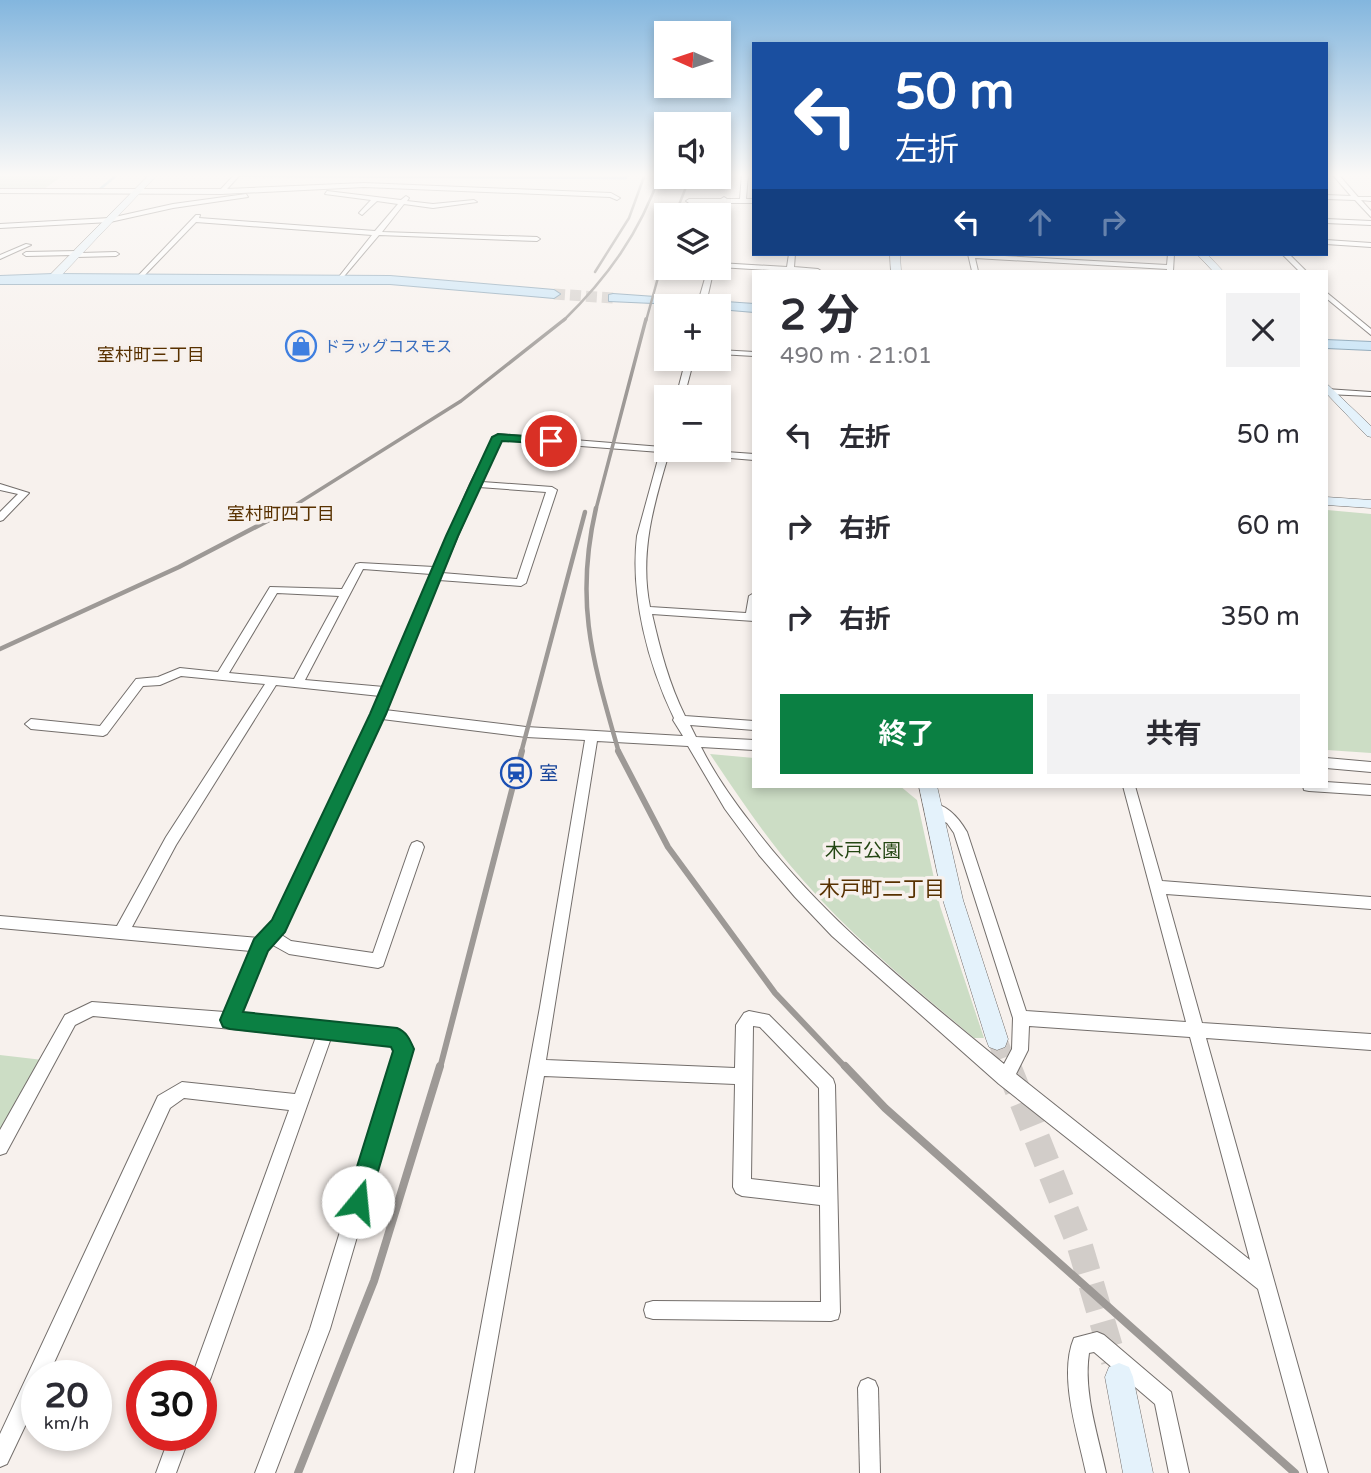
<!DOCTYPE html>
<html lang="ja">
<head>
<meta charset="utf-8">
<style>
	body { margin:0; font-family:"Varela Round","Noto Sans JP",sans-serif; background:#f2f2f3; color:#2b2b33; height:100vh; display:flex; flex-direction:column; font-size:26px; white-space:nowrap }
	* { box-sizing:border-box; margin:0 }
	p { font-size:23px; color:#7c7c81 }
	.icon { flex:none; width:38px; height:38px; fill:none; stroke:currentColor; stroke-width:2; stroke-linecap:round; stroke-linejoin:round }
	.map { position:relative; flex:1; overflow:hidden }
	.side { position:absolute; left:752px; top:270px; width:576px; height:518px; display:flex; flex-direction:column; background:#fff; border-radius:0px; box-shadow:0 4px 10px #0003 }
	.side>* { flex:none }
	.hud { position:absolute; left:752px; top:42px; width:576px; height:214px; border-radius:0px; box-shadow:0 4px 10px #0003; background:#1a4fa0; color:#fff; overflow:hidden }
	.needle { width:46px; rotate:273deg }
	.fabs { position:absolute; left:654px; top:21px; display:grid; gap:14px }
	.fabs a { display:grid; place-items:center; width:77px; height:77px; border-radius:0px; background:#fff; box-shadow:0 4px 10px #0003; font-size:35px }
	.speed { position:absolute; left:21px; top:1360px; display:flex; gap:14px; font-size:35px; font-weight:700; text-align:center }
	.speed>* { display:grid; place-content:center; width:91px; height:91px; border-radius:50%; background:#fff; box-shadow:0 4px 10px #0003; line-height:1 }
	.speed small { font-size:18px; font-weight:400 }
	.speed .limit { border:10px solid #d22; background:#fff; color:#111 }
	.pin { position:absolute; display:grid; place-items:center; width:60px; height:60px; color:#fff; margin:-30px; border:4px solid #fff; border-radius:50%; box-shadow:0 2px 7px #0007 }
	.me { position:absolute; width:77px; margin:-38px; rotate:17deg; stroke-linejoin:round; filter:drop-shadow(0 0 5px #0008) }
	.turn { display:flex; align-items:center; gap:24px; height:147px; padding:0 28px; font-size:32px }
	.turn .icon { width:91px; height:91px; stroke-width:2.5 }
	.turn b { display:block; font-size:49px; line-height:60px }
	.lanes { display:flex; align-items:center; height:66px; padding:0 28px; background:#0003; justify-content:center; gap:35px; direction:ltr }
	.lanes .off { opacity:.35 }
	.round { display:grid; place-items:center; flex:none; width:74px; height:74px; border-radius:0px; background:#f2f2f3 }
	.summary { display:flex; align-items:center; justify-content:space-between; height:119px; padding:0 28px }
	h1 { font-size:42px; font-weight:700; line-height:52px }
	.cta { display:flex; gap:14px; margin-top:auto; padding:14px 28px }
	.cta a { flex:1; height:80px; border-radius:0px; background:#0b8043; color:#fff; font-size:28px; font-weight:700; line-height:80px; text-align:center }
	.cta a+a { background:#f2f2f3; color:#2b2b33 }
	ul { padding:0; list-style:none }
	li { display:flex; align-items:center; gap:21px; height:91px; padding:0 28px }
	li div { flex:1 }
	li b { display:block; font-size:26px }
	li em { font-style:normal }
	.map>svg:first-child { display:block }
	.green { fill:#ccddc5 }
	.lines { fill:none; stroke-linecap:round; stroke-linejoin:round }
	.stream { stroke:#8bb9cf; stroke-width:2.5 }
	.secondary-tunnel-far1 { stroke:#d2cdc9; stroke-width:20; stroke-dasharray:20 10; stroke-linecap:butt }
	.secondary-tunnel { stroke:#d2cdc9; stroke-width:26; stroke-dasharray:26 13; stroke-linecap:butt }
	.primary-tunnel { stroke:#d2cdc9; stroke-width:11; stroke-dasharray:11 5; stroke-linecap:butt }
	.street-casing { stroke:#736e6b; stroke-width:2 }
	.secondary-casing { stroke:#736e6b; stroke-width:1 }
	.primary-casing { stroke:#819eb2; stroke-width:2 }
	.street { fill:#fff; fill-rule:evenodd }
	.secondary { fill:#e4f2fb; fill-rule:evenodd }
	.primary { fill:#c8e4f7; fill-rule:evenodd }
	.rail-far4 { stroke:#9d9996; stroke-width:2.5 }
	.rail-far3 { stroke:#9d9996; stroke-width:3.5 }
	.rail-far2 { stroke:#9d9996; stroke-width:4.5 }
	.rail-far1 { stroke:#9d9996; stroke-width:6 }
	.rail { stroke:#9d9996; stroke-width:8 }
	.route { fill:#0b8043; stroke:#07532c; stroke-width:2 }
	.labels { text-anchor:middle; stroke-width:7; stroke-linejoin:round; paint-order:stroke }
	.far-shop-label { font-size:16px; fill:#366cbe; stroke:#f7f1ed; text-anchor:start }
	.far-neighbourhood-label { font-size:18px; fill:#583100; stroke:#f7f1ed }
	.transit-label { font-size:19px; fill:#164399; stroke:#f7f1ed; text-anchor:start }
	.park-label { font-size:19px; fill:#244613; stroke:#f7f1ed }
	.neighbourhood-label { font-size:21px; fill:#583100; stroke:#f7f1ed }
</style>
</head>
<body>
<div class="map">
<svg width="1371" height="1473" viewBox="0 0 1371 1473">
	<rect width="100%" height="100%" fill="#f7f1ed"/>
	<!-- green -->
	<g class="green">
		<polygon points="0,174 65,174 44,189 0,188"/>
		<polygon points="1327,510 1371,514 1371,753 1327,750"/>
		<path d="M710,754L754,758V786H900L917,800L940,906L984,1038H974C915,988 853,938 802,879C768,841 739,797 710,754Z"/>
		<polygon points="0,1055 43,1060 5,1129 0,1128"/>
	</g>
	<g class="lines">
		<!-- stream -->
		<g class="stream">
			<polyline points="245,174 243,176 626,178 627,174"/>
			<polyline points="100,189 118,174"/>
			<polyline points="1022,254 1023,257"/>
		</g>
		<!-- secondary-tunnel-far1 -->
		<polyline class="secondary-tunnel-far1" points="997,1039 1008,1068"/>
		<!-- secondary-tunnel -->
		<polyline class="secondary-tunnel" points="1008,1066 1079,1243 1114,1361"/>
		<!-- primary-tunnel -->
		<polyline class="primary-tunnel" points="554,294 613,298"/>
		<!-- street casing -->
		<g class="street-casing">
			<g id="street">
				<polygon points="235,174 241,174 227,189 364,183 611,193 620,198 617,200 610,197 364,187 221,194 0,193 0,189 221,189"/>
				<polygon points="742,174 748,174 746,199 754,199 754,203 726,203 721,226 719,227 718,215 720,203 689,203 686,201 689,199 721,199 724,197 727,199 740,199"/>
				<polygon points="1332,174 1338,174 1358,197 1371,197 1371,201 1361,200 1371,211 1371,217 1355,200 1326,199 1326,195 1351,196"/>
				<polygon points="327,191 401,200 406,196 409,198 407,201 433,204 474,200 477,202 433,208 404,204 382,232 537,237 540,239 537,241 379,235 340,281 338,280 338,278 372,235 196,222 140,280 135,279 196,215 200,215 199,218 375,231 398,204 377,201 362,215 359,213 371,200 325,194"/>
				<polygon points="246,194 248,197 173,208 110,222 0,228 0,224 110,218 173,204"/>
				<polygon points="1326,219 1371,221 1371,225 1326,223"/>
				<polygon points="1326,240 1371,243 1371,247 1326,244"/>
				<polygon points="26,244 31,245 0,259 0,255"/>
				<polygon points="78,251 81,253 116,252 119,254 116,256 76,257 73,255 26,256 23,254 26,252"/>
				<polygon points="789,254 795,254 794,267 818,269 821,271 787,271 719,267 719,263 787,267"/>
				<polygon points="968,254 1167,265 1168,254 1174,254 1173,271 1167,271 1167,269 975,258 978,271 972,271"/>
				<polygon points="1282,254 1289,254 1306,271 1299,271"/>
				<polygon points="708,268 714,268 707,299 703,301 699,299"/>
				<polygon points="1326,292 1371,329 1371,335 1326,298"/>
				<polygon points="719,350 754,352 754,356 719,354"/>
				<polygon points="686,359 694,359 684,397 676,397"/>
				<polygon points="1326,389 1371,392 1371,396 1326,394"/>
				<path d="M498,434L662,447L667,442V450H698L754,454V460L669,453C654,503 639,553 650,607L746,613L749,596L754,593V621L652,614C660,649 669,684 685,716L754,721V730L690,725L696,737L754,740V750L701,747C714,773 732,799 750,822C821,917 913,989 1004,1064L1012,1049L1013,1018L954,833L947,823L926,812L924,808L926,804C944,800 959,818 967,832L1026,1011L1186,1022L1123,786H1135L1162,881L1371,897V909L1166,894L1202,1023L1371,1034V1050L1206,1038L1328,1473H1308L1258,1289L999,1084L832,936L795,897L759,855L725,809L688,746L597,741L546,1060L735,1068L736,1025L744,1013L749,1011L769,1015L833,1079L835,1085L840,1312L838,1319L831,1321L653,1319L646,1317L644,1310L646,1303L653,1301L821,1302L820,1205L742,1196L736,1193L733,1187L735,1084L544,1076L474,1473H454L540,1007L585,740L526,737L382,719L284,931L280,934L291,941L373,953L410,847L412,843L417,841L422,843L424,847L383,966L378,968L289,954L271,944L267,949L240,1014L397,1030L403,1033L412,1049L330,1329L275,1473H255L310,1329L396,1050L393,1045L331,1038L211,1377L208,1384L201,1387V1376H192L289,1110L184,1098L170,1108L48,1376H37V1401L7,1464L0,1467V1434L158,1096L182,1082L295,1094L316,1037L93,1016L75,1025L6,1153L0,1155V1130L65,1015L92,1002L225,1012L251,951L0,928V916L117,926L166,837L265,684L181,676L160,685L143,686L107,734L103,736L31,729L25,724L31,719L100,726L136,679L158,677L180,668L218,672L270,587L342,589L356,564L360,563L434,567L470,484L494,437ZM501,440L660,452L637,536C630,596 648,664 674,718L673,720L683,736L526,727L385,710L439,580L521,586L526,583L557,490L552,487L482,482ZM479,487L546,492L517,579L442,573ZM363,569L431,574L384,687L305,680ZM277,593L339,596L294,679L229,673ZM276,685L380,696L274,921L258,938L132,927L176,845ZM753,1026L760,1027L819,1088L820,1187L751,1179ZM1029,1026L1190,1037L1250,1260L1016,1074L1028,1050Z"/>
				<polygon points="0,484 29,493 3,520 0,521 0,512 18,494 0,490"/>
				<polygon points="1326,758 1371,762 1371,772 1326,768"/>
				<polygon points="1326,782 1371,785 1371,795 1309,791 1304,790 1303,786 1326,786"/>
				<path d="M1097,1332L1104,1335L1171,1392L1189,1473H1169L1155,1404L1094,1352L1089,1353C1083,1392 1098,1435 1106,1473H1086C1078,1434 1058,1376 1074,1338Z"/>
				<polygon points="868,1378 875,1381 878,1388 880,1473 860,1473 858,1388 861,1381"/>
				<polygon points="170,1435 190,1435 176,1473 156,1473"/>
			</g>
		</g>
		<!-- secondary casing -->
		<g class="secondary-casing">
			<g id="secondary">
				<polygon points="150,174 158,174 57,280 49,280 49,276"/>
				<polygon points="890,254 900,254 901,271 891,271"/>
				<polygon points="1197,254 1207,254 1223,271 1213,271"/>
				<polygon points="1326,383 1371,426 1371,437 1367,436 1326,393"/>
				<polygon points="1326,497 1371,500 1371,508 1326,505"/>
				<polygon points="919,786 937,786 963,900 1008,1039 1005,1047 997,1050 989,1047 986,1039 943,900"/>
				<polygon points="1119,1363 1129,1367 1133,1377 1153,1473 1123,1473 1105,1377 1109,1367"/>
			</g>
		</g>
		<!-- primary casing -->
		<g class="primary-casing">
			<g id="primary">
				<polygon points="53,274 390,276 554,290 560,294 554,298 390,284 0,284 0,276"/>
				<polygon points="613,294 754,304 754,312 719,309 719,306 609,301 609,295"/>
				<polygon points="1326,340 1371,342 1371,350 1326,348"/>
			</g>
		</g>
		<!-- street -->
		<use href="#street" class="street"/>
		<!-- secondary -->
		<use href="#secondary" class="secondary"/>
		<!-- primary -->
		<use href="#primary" class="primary"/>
		<!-- rail-far4 -->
		<g class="rail-far4">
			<polyline points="675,215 690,177"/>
			<polyline points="595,272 629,218 645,174"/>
			<path d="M563,321C607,278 640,233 660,174"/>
			<polyline points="646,321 667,245"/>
		</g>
		<!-- rail-far3 -->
		<g class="rail-far3">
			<polyline points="289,509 461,401 565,319"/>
			<polyline points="596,509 646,319"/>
		</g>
		<!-- rail-far2 -->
		<g class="rail-far2">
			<path d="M596,508C574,604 593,661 619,753"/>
			<polyline points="0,649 179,567 292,508"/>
			<polyline points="521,753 585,512"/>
		</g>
		<!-- rail-far1 -->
		<g class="rail-far1">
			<polyline points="618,751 668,847 775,993 846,1068"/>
			<polyline points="440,1068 522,751"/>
		</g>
		<!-- rail -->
		<g class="rail">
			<polyline points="845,1066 885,1108 1295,1473"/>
			<polyline points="298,1473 374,1281 440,1066"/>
		</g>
	</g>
	<!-- sky -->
	<linearGradient id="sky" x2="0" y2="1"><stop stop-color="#83b6de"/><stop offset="0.46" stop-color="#fbf9f7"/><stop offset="1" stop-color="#fbf9f7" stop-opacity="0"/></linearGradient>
	<rect width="1371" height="380" fill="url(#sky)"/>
	<!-- route -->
	<path class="route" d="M498,434L551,438L557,441L551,444L502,441L458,536L386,714L285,932L268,951L243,1012L397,1028C407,1032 410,1040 414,1049L369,1202L366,1210L358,1213L350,1210L346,1202L393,1051L391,1047L230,1029L223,1027L220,1020L254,939L272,920L370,714L446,536L492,437Z"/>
	<!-- icons -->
	<defs>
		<g id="shop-ring" transform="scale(1.575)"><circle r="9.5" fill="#f7f1ed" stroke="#3f7fe0" stroke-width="1.5"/><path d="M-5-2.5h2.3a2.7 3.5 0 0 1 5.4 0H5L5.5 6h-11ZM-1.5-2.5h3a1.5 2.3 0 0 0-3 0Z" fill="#3f7fe0"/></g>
		<g id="station-ring" transform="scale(1.575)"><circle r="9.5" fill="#f7f1ed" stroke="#1a4fb4" stroke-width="1.5"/><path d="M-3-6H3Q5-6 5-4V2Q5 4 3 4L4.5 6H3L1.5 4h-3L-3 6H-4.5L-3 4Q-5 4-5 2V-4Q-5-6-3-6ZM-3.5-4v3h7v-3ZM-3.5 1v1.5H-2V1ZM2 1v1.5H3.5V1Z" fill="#1a4fb4"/></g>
	</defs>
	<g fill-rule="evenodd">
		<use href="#shop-ring" x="301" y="346"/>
		<use href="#station-ring" x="516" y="773"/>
	</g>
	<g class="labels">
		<!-- far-shop labels -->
		<g class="far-shop-label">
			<text x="324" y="352">ドラッグコスモス</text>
		</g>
		<!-- far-neighbourhood labels -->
		<g class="far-neighbourhood-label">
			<text x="151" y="361">室村町三丁目</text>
			<text x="281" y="520">室村町四丁目</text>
		</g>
		<!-- transit labels -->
		<g class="transit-label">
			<text x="539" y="780">室</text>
		</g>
		<!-- park labels -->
		<g class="park-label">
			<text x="863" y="857">木戸公園</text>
		</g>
		<!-- neighbourhood labels -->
		<g class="neighbourhood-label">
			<text x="882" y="896">木戸町二丁目</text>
		</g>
	</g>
</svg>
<div class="fabs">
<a><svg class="needle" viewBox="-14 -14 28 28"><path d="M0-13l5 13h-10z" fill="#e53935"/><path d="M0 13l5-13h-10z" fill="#7c7c81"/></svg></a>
<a><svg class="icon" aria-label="sound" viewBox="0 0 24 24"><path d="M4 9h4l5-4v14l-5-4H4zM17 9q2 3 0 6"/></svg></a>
<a><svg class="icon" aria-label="layers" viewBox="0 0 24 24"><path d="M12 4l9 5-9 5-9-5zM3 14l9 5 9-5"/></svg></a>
<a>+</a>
<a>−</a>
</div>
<div class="speed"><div>20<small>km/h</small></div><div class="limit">30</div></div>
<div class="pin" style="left:551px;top:441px;background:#d93025"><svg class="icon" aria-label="arrive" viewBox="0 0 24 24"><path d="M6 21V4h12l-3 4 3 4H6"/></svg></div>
<svg class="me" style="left:358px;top:1202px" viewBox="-20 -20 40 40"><circle r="19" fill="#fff"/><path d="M0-13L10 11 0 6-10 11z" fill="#0b8043"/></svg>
<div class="hud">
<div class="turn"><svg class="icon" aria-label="left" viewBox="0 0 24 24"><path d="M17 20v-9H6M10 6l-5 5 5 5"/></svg><div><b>50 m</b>左折</div></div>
<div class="lanes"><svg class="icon" aria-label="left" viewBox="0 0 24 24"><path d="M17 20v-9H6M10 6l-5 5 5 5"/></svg><svg class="icon off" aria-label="ahead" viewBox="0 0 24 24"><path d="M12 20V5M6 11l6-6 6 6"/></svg><svg class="icon off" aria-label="right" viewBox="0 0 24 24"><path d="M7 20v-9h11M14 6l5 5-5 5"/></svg></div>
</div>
<section class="side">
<div class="summary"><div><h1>2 分</h1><p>490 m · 21:01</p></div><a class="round"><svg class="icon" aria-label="close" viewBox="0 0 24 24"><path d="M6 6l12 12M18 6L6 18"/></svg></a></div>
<ul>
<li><svg class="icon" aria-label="left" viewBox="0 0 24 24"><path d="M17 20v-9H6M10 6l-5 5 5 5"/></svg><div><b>左折</b></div><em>50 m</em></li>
<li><svg class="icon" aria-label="right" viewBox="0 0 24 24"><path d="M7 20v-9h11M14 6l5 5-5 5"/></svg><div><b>右折</b></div><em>60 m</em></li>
<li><svg class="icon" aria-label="right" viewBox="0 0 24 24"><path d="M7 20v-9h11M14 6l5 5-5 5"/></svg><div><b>右折</b></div><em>350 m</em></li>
</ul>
<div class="cta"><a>終了</a><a>共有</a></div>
</section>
</div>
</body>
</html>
